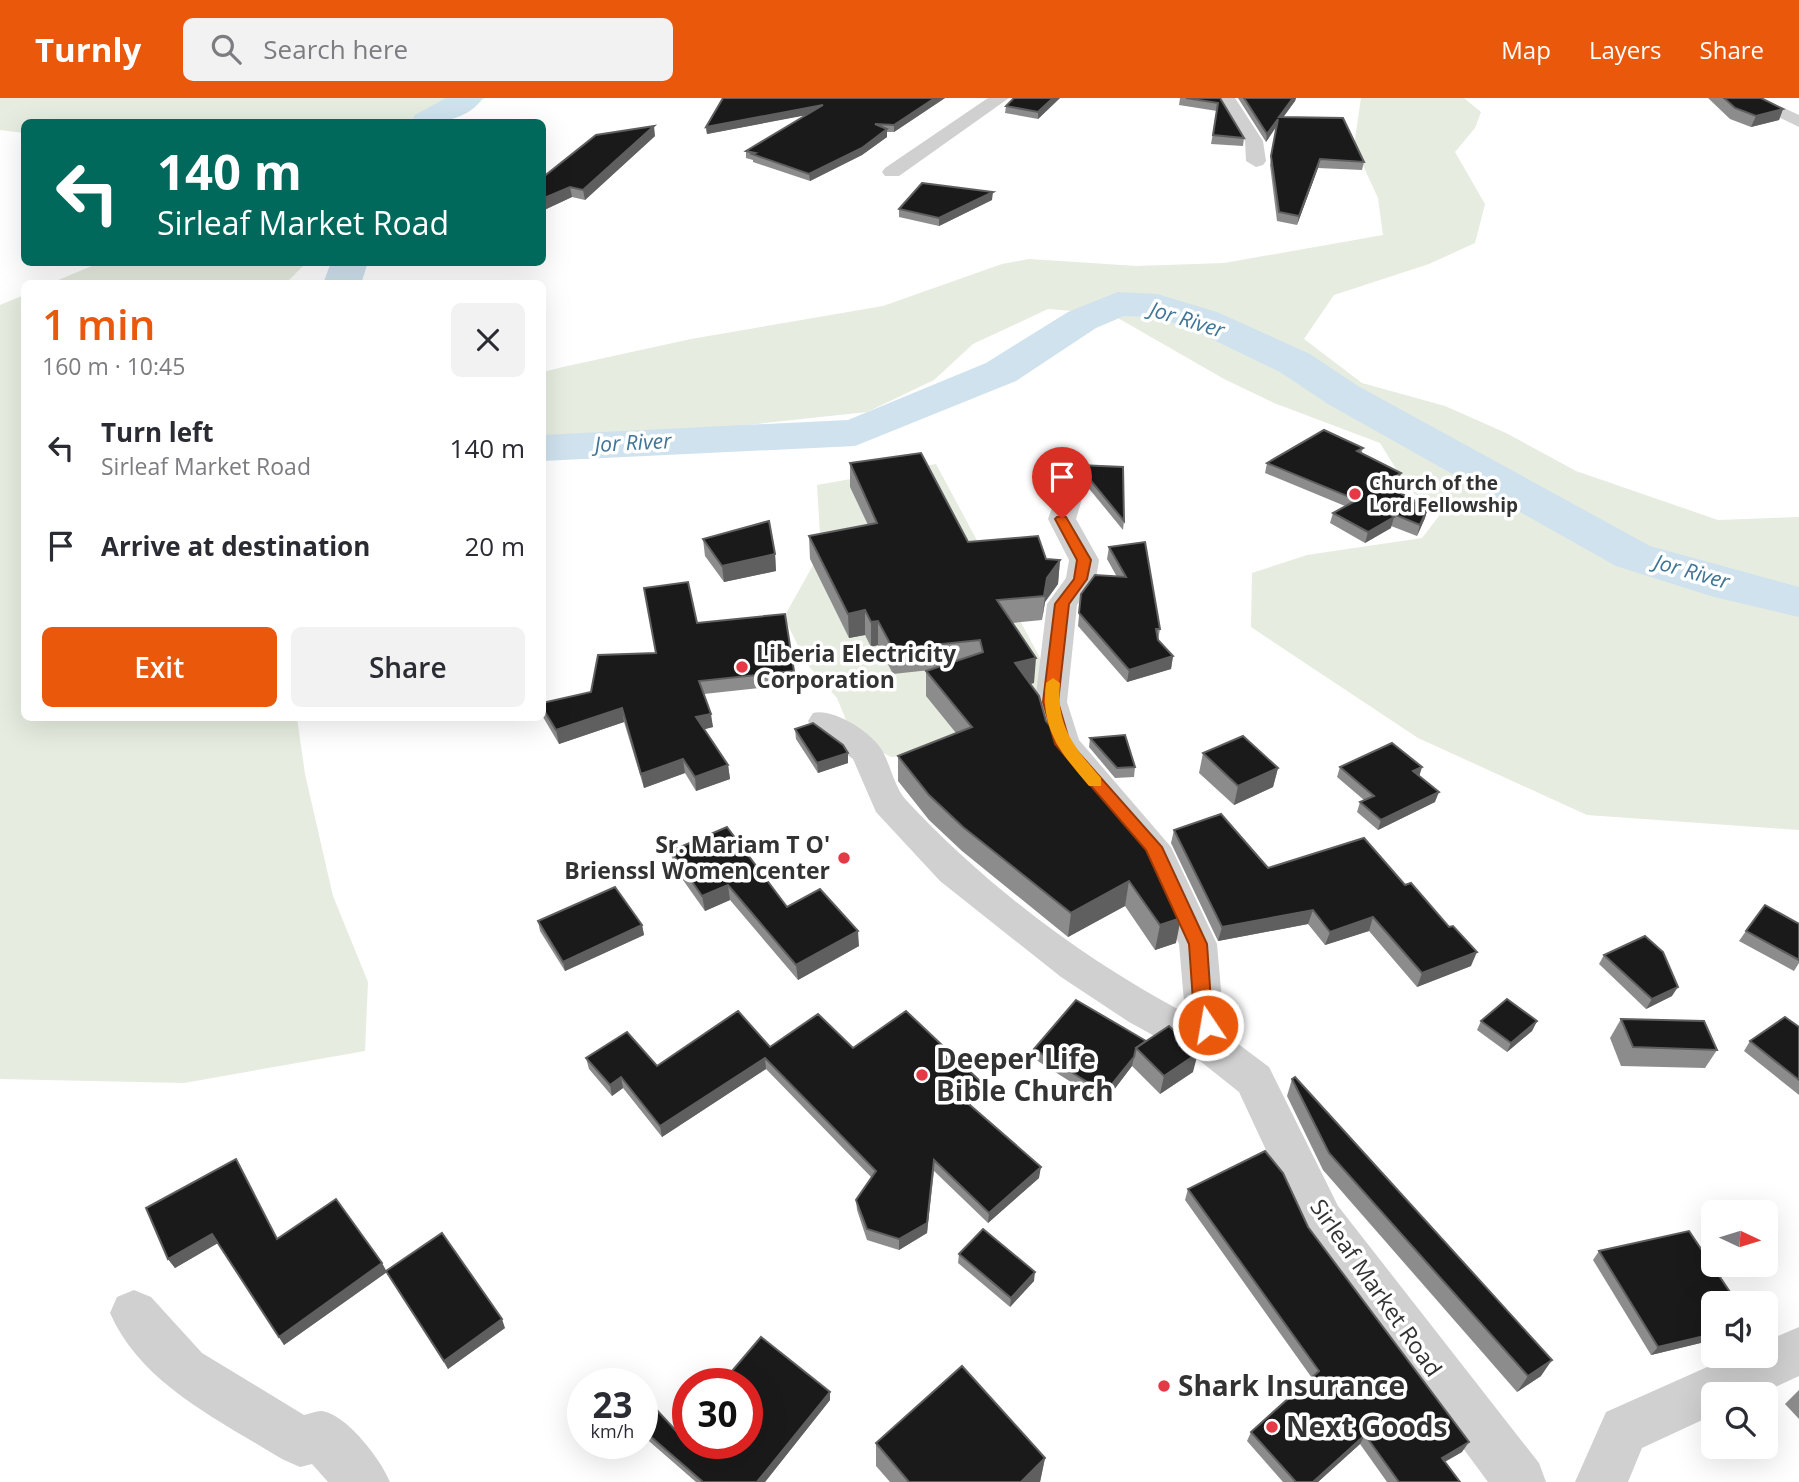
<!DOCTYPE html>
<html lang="en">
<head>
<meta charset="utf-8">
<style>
	body { margin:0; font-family:"Open Sans",sans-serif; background:#f2f2f3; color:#2b2b33; height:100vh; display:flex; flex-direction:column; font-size:26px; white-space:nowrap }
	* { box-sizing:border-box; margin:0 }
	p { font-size:23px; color:#7c7c81 }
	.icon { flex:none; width:38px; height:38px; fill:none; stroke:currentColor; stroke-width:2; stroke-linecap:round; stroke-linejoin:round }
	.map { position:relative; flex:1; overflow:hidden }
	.side { position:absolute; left:21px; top:182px; width:525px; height:441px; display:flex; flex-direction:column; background:#fff; border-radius:10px; box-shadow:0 7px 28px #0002 }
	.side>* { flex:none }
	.banner { position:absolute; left:21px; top:21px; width:525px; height:147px; border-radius:10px; box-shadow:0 7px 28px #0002; background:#00695c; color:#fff; overflow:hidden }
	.needle { width:46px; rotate:94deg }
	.fabs { position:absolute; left:1701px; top:1102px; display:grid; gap:14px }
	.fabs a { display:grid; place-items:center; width:77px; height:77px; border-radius:10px; background:#fff; box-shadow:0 7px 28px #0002; font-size:35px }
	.speed { position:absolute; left:567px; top:1270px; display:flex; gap:14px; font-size:35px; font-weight:700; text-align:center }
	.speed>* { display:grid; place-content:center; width:91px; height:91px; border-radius:50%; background:#fff; box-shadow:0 7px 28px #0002; line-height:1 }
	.speed small { font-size:18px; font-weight:400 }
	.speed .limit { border:10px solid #d22; background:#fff; color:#111 }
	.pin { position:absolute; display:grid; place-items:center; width:60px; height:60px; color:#fff; margin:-72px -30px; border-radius:50% 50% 50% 0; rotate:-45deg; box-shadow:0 0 7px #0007 }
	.pin .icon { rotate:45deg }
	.me { position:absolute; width:77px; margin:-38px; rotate:348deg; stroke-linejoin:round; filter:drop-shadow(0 0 5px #0008) }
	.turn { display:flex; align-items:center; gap:24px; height:147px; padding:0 21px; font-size:32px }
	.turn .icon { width:91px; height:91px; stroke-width:2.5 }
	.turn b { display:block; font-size:49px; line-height:60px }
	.round { display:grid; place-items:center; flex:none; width:74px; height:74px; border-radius:10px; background:#f2f2f3 }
	.summary { display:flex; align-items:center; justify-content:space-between; height:119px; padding:0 21px }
	h1 { font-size:42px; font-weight:600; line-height:52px; color:#ea580c }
	.button { display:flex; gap:14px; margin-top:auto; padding:14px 21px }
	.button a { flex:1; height:80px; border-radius:10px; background:#ea580c; color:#fff; font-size:28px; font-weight:600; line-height:80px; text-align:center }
	.button a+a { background:#f2f2f3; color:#2b2b33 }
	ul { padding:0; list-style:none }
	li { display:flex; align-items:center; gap:21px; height:98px; padding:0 21px }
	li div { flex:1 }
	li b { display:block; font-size:26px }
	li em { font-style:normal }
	header { display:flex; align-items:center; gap:42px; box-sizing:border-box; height:98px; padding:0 35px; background:#ea580c; color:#fff }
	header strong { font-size:33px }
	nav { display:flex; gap:38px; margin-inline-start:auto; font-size:24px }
	.search { width:490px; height:63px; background:#f2f2f3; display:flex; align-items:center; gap:18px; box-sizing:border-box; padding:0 24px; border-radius:10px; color:#7c7c81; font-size:26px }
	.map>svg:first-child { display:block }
	.green { fill:#e6ecdf }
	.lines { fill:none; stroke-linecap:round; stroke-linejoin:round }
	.river { fill:#cfe2ee; fill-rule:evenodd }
	.minor { fill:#d0d0d0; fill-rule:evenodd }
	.wall { fill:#8c8c8c }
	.shaded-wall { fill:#5f5f5f }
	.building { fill:#1a1a1a; stroke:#5f5f5f; stroke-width:2 }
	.route { fill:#ea580c; stroke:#983908; stroke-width:2 }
	.slow { fill:#f59e0b }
	.poi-dot { fill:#e63946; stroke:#fff; stroke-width:2.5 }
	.labels { text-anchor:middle; stroke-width:7; stroke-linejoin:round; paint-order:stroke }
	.far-poi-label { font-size:19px; font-weight:bold; fill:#333; stroke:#fff; text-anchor:start }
	.far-water-label { font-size:21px; font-style:italic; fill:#3f7597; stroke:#fff }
	.poi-label { font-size:23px; font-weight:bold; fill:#333; stroke:#fff; text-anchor:start }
	.street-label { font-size:23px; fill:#333; stroke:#fff }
	.near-poi-label { font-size:28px; font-weight:bold; fill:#333; stroke:#fff; text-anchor:start }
</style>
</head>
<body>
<header>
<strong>Turnly</strong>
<div class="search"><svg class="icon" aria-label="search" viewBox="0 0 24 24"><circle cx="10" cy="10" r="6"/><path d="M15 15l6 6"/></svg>Search here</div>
<nav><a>Map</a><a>Layers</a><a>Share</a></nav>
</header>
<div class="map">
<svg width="1799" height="1384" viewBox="0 0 1799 1384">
	<rect width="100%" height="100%" fill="#fff"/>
	<!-- green -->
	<g class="green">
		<polygon points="0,0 486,0 449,11 430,24 24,24 24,35 0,32"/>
		<polygon points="1361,0 1464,0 1481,14 1475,30 1455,54 1485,106 1475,145 1429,166 1334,197 1304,241 1362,285 1445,308 1506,335 1576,373 1718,422 1799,419 1799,732 1587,717 1418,640 1251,529 1252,475 1307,457 1422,440 1439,418 1408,390 1380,345 1274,305 1224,281 1111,216 1048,211 973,246 934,282 867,314 543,349 543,274 563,269 691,241 883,208 1002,166 1029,161 1137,168 1224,165 1383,137 1378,100 1354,48"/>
		<polygon points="99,165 99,164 306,165 286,185 51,185"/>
		<polygon points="24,197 24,620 297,620 305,676 333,798 368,884 365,953 184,985 0,981 0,207"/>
		<polygon points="936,366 1040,560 1051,604 957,654 891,659 853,639 837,600 807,566 784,519 821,453 817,387"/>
	</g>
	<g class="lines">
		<!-- river -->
		<g class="river">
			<path d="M446,0H483C467,23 436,26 411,24L415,17Z"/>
			<polygon points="331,164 368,164 361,186 323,186"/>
			<polygon points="1118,194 1157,196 1217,214 1310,256 1358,288 1650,448 1799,489 1799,519 1714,499 1616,468 1328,306 1280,274 1189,230 1154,219 1124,218 1096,230 1016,283 855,348 542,363 542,337 848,322 986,265 1068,214"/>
		</g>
		<!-- minor -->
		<g class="minor">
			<polygon points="988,0 1009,0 899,78 885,78 882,74 885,70"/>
			<polygon points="1217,0 1235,0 1263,43 1266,63 1263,67 1256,69 1246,63 1245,43"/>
			<polygon points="1739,0 1762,0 1799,17 1799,29"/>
			<path d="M1071,383L1081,385L1085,391L1076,421L1099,462L1096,481L1077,507L1067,604L1079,642L1171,749L1217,846L1222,903L1233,942L1269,969L1338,1108L1539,1365L1546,1384H1488L1306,1138L1239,994L1200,963L1129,924L1061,879L940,783L876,714L853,661L813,631L808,623L813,615C834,610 873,635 883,654C891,669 895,690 906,702C985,787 1083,861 1185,915L1179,846L1138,756L1046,646L1035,604L1047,506L1066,480L1069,462L1048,421L1061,385Z"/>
			<path d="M134,1192L151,1199L202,1255L304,1317C309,1316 316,1313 321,1313C346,1315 382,1363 390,1384H328L312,1366L300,1369L282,1361C219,1322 141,1286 110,1215L117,1199Z"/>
			<polygon points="1799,1229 1799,1278 1758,1297 1713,1297 1713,1317 1642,1350 1628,1384 1575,1384 1606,1314 1732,1258 1766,1258 1766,1243"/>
		</g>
	</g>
	<!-- wall -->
	<g class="wall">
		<polygon points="723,0 945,0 894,34 887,34 887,39 862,57 810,83 753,64 753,62 746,60 746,53 805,17 707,36 706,29"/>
		<polygon points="1014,0 1060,0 1038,21 1005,15 1006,8"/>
		<polygon points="1180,0 1220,0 1244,40 1243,48 1211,46 1217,13 1179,7"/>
		<polygon points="1238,0 1296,0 1295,3 1283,19 1364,64 1362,72 1318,70 1297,127 1277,123 1270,67 1276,29 1266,44"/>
		<polygon points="1708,0 1761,0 1783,11 1779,22 1751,29 1730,21"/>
		<polygon points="596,37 655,38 585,102 572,99 542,113"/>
		<polygon points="992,102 939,128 899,119 899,111"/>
		<polygon points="1363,350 1361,356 1401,375 1398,386 1391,390 1428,409 1425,420 1417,438 1391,428 1391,430 1365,445 1330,425 1333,415 1345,408 1265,375 1267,365"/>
		<polygon points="850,365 968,444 1046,461 1060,462 1058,486 1045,504 1042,522 1012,525 1034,585 1030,586 1046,623 1176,845 1155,852 1125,808 1068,839 962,753 929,722 898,683 898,658 956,635 926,598 926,573 930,572 893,576 878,547 871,549 865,537 849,540 810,461 809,438 868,427 850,389"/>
		<polygon points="1078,367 1124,423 1123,432 1077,376"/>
		<polygon points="703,441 775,456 776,473 724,484 705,458"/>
		<polygon points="1109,449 1160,531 1158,542 1173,558 1171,571 1127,584 1078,528 1081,496 1117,479 1107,461"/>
		<polygon points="697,525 794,573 795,586 704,596 713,629 704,631 728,667 730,681 696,693 685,675 644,690 624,624 559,646 543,619 542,605 591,594 655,555"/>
		<polygon points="795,631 848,665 818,675 796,641"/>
		<polygon points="1090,640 1135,669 1134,679 1115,680 1089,649"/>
		<polygon points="1203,655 1278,670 1273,689 1234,707 1199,675"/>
		<polygon points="1340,669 1419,678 1435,704 1378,732 1357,714 1360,704 1364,702 1337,679"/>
		<polygon points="1174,732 1268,770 1364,740 1471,868 1417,889 1369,833 1325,847 1308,826 1218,843 1171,745"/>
		<polygon points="671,753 787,809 859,848 798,882 730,802 705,813 673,768"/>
		<polygon points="538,823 642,827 644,837 565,873 540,833"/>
		<polygon points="1799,826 1799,865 1794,873 1739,843 1746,833"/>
		<polygon points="1604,857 1672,898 1646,911 1599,866"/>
		<polygon points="1076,902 1193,974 1160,996 1132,968 1104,1005 1033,960 1034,951"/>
		<polygon points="1621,921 1717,952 1705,970 1621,968 1610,940"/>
		<polygon points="1481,923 1537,923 1532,933 1507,954 1477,932"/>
		<polygon points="1799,929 1799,997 1744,953 1750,943"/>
		<polygon points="770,949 853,950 983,997 970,1007 1039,1080 988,1125 934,1073 927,1135 899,1152 867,1142 857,1112 856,1102 872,1080 766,971 662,1039 623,990 612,998 589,971 586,960 657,968"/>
		<polygon points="1292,981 1541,1278 1517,1294 1323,1072 1287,998"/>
		<polygon points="236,1061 277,1141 386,1173 505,1230 448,1271 387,1174 284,1247 218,1145 175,1170 168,1161"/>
		<polygon points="1188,1091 1308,1129 1462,1354 1445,1364 1460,1384 1387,1384 1360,1346 1318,1384 1283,1384 1247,1343 1251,1334 1312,1280 1185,1102"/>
		<polygon points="1599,1153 1713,1206 1713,1242 1651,1257 1593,1162"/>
		<polygon points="959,1156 1034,1183 1010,1209 958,1165"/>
		<polygon points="1799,1292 1799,1321 1785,1306"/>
		<polygon points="830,1294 830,1302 765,1384 696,1384 642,1337 642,1296 678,1335"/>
		<polygon points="876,1345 1045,1360 1040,1384 890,1384 876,1368"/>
	</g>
	<!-- shaded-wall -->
	<g class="shaded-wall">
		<polygon points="935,0 945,0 894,34 894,27"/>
		<polygon points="1053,0 1060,0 1038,21 1038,14"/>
		<polygon points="1293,0 1296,0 1295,3 1277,28 1279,19"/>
		<polygon points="823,7 823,14 707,36 706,29"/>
		<polygon points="1783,11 1779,22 1751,29 1756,18"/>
		<polygon points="1278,21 1276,29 1266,44 1267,36"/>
		<polygon points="654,28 655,38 585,102 583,92"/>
		<polygon points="887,31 887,39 862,57 810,83 809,76"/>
		<polygon points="1320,61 1318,70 1297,127 1299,118"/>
		<polygon points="570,89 572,99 542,113 542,101"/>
		<polygon points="993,94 992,102 939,128 939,120"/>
		<polygon points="1401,375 1398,386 1379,397 1382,386"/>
		<polygon points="1428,409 1425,420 1417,438 1420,427"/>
		<polygon points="1394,419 1391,430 1365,445 1368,434"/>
		<polygon points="775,456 776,473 724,484 722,468"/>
		<polygon points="1060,462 1058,486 1045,504 1042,522 1047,480"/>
		<polygon points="865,512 865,537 849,540 848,516"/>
		<polygon points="878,523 878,547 871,549 871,524"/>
		<polygon points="1173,558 1171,571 1127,584 1129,572"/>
		<polygon points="1036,560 1034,585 1013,590 1015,565"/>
		<polygon points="622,610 624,624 559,646 556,632"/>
		<polygon points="711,616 713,629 698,633 696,619"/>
		<polygon points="848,655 848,665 818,675 817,665"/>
		<polygon points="683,661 685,675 644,690 641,676"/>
		<polygon points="728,667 730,681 696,693 695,679"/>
		<polygon points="1422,669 1419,679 1413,673"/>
		<polygon points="1278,670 1273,689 1234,707 1238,688"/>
		<polygon points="1439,694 1435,704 1378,732 1381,722"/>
		<polygon points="1129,783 1125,808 1068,839 1071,815"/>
		<polygon points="728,787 730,802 705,813 702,798"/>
		<polygon points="1313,812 1308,826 1218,843 1222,829"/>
		<polygon points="1373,819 1369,833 1325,847 1330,834"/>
		<polygon points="1181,820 1176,845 1155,852 1160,827"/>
		<polygon points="642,827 644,837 565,873 563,864"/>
		<polygon points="858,833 859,848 798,882 796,867"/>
		<polygon points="1477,854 1471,868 1417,889 1422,875"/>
		<polygon points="1678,889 1672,898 1646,911 1652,901"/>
		<polygon points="1537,923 1532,933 1507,954 1511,945"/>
		<polygon points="1198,955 1193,974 1160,996 1164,978"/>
		<polygon points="1134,959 1132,968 1104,1005 1105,995"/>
		<polygon points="765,960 766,971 662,1039 660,1028"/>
		<polygon points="621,979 623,990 612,998 610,987"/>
		<polygon points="983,986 983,997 963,1012 963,1001"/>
		<polygon points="934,1062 927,1135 899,1152 899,1141"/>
		<polygon points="1041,1069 1039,1080 988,1125 989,1115"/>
		<polygon points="212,1136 218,1145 175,1170 168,1161"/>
		<polygon points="382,1165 387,1174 284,1247 279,1239"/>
		<polygon points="1035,1174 1034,1183 1010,1209 1011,1200"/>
		<polygon points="502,1221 505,1230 448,1271 444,1263"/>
		<polygon points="1713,1236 1713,1242 1651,1257 1658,1249"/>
		<polygon points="1552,1262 1541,1278 1517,1294 1528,1278"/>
		<polygon points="830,1294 830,1302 765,1384 757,1384"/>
		<polygon points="1365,1337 1360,1346 1318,1384 1313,1384"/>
		<polygon points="1469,1344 1462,1354 1435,1369 1442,1360"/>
		<polygon points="1045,1360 1040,1384 1021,1384"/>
	</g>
	<!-- building -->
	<g class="building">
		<polygon points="723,0 935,0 894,27 875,26 887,31 862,50 809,76 752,56 755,55 746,53 823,7 706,29"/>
		<polygon points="1014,0 1053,0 1038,14 1006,8"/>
		<polygon points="1186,0 1220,0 1244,40 1213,37 1218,5"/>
		<polygon points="1244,0 1293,0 1279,19 1343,20 1364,64 1320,61 1299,118 1279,114 1271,58 1278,21 1267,36"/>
		<polygon points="1724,0 1761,0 1783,11 1756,18 1735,10"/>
		<polygon points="654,28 583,92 570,89 542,101 542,80 596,37"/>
		<polygon points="922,85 993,94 939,120 899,111"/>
		<polygon points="1324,332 1363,350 1357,353 1401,375 1382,386 1428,409 1420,427 1376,409 1394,419 1368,434 1333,415 1357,402 1267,365"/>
		<polygon points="921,355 968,444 1038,438 1046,461 1060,462 1047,480 1044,498 997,502 1036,560 1015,565 1039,598 1046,623 1140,733 1181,820 1160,827 1129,783 1071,815 963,729 929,697 898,658 972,629 926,573 983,554 980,542 893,551 878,523 871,524 865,512 848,516 809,438 877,425 850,365"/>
		<polygon points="1078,367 1123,369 1124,423"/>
		<polygon points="769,423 775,456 722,468 703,441"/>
		<polygon points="1145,444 1160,531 1156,531 1158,542 1173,558 1129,572 1079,515 1081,496 1095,477 1126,479 1109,449"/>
		<polygon points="688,484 697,525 785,516 794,573 699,583 711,616 696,619 728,667 695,679 683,661 641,676 622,610 556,632 542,609 542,605 591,594 598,557 656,555 644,490"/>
		<polygon points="813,625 843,647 848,655 817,665 795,631"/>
		<polygon points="1125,637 1135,669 1117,670 1090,640"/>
		<polygon points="1243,638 1278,670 1238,688 1203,655"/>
		<polygon points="1392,645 1422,669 1413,673 1439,694 1381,722 1360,704 1374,698 1340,669"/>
		<polygon points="1221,716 1268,770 1364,740 1405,787 1411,785 1449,829 1453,828 1477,854 1422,875 1373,819 1330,834 1313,812 1222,829 1174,732"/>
		<polygon points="727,729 787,809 820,791 858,833 796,867 728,787 702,798 671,753"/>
		<polygon points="615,789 642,827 563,864 538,823"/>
		<polygon points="1765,807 1799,826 1799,862 1746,833"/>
		<polygon points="1645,838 1663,854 1678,889 1652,901 1604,857"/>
		<polygon points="1507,901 1537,923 1511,945 1481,923"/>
		<polygon points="1076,902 1146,943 1136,950 1134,959 1105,995 1034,951"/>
		<polygon points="738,913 770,949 818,916 853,950 906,913 983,986 963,1001 1041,1069 989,1115 934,1062 927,1125 899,1141 867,1131 856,1102 876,1073 765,960 660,1028 621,979 610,987 586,960 627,934 657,968"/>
		<polygon points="1785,919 1799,929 1799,982 1750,943"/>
		<polygon points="1621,921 1704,923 1717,952 1633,949"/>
		<polygon points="1169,928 1198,955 1164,978 1136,950"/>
		<polygon points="1295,979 1552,1262 1528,1278 1329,1055 1292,981"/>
		<polygon points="1265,1053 1283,1075 1308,1129 1469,1344 1442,1360 1460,1384 1399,1384 1365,1337 1313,1384 1296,1384 1251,1334 1319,1273 1188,1091"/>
		<polygon points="236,1061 277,1141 336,1101 382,1165 279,1239 212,1136 168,1161 146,1110"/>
		<polygon points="983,1131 1035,1174 1011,1200 959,1156"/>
		<polygon points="1689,1133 1738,1206 1713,1206 1713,1236 1658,1249 1599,1153"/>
		<polygon points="442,1135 502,1221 444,1263 386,1173"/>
		<polygon points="761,1239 830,1294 757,1384 703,1384 642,1331 642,1296 678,1335 688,1324 688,1346 747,1346 747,1286 721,1286"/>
		<polygon points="962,1268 1045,1360 1021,1384 909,1384 876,1345"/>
		<polygon points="628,1280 634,1286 620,1286"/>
	</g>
	<!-- route -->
	<polygon class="route" points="1057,419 1066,419 1091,462 1087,481 1069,506 1058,604 1070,645 1162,749 1207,846 1211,903 1218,927 1208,935 1199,927 1193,903 1189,846 1146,752 1055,646 1043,604 1055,506 1074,481 1077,462 1055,421"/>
	<!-- slow -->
	<path class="slow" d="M1053,580L1060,585C1056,628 1074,649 1101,680V688H1089C1061,655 1040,631 1046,585Z"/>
	<!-- markers -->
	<g class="poi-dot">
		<circle cx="1355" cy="396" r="7"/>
		<circle cx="742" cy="569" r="7"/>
		<circle cx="844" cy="760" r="7"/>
		<circle cx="922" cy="977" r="7"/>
		<circle cx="1164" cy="1288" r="7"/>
		<circle cx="1272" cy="1329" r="7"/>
	</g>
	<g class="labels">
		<!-- far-poi labels -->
		<g class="far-poi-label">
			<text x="1369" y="392">Church of the<tspan x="1369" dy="22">Lord Fellowship</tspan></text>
		</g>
		<!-- far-water labels -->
		<g class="far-water-label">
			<text transform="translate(1187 222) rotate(17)" y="7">Jor River</text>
			<text transform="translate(633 345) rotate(-3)" y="7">Jor River</text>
			<text transform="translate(1692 474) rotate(16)" y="7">Jor River</text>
		</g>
		<!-- poi labels -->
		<g class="poi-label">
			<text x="756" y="564">Liberia Electricity<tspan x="756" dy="26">Corporation</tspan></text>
			<text x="830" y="755" text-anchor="end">Sr. Mariam T O'<tspan x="830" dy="26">Brienssl Women center</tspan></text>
		</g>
		<!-- street labels -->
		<g class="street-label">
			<text transform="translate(1376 1190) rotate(55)" y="8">Sirleaf Market Road</text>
		</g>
		<!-- near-poi labels -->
		<g class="near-poi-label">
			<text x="936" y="971">Deeper Life<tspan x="936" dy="32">Bible Church</tspan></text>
			<text x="1178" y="1298">Shark Insurance</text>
			<text x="1286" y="1339">Next Goods</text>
		</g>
	</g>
</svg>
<div class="fabs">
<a><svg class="needle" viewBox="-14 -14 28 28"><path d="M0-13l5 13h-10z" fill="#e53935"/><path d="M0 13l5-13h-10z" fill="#7c7c81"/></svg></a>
<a><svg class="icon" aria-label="sound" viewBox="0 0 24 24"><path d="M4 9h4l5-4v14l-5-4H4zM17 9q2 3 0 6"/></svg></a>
<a><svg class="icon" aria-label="search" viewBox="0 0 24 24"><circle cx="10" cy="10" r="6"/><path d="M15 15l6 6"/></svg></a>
</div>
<div class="speed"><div>23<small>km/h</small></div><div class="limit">30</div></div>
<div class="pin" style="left:1062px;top:421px;background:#d93025"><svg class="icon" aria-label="arrive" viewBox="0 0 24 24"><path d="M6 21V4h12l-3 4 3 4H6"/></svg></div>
<svg class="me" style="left:1208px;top:927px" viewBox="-20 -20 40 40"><circle r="17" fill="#ea580c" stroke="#fff" stroke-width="3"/><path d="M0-11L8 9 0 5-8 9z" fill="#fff"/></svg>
<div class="banner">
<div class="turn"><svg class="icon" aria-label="left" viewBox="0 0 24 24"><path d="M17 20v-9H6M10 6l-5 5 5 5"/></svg><div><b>140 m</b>Sirleaf Market Road</div></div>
</div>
<section class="side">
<div class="summary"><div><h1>1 min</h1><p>160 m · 10:45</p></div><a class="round"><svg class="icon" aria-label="close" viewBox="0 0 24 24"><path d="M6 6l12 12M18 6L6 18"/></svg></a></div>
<ul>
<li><svg class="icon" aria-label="left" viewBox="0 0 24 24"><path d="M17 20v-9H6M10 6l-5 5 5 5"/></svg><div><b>Turn left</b><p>Sirleaf Market Road</p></div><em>140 m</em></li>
<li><svg class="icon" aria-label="arrive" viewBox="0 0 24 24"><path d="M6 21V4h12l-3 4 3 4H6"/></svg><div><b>Arrive at destination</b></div><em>20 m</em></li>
</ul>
<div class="button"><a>Exit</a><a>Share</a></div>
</section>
</div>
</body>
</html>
